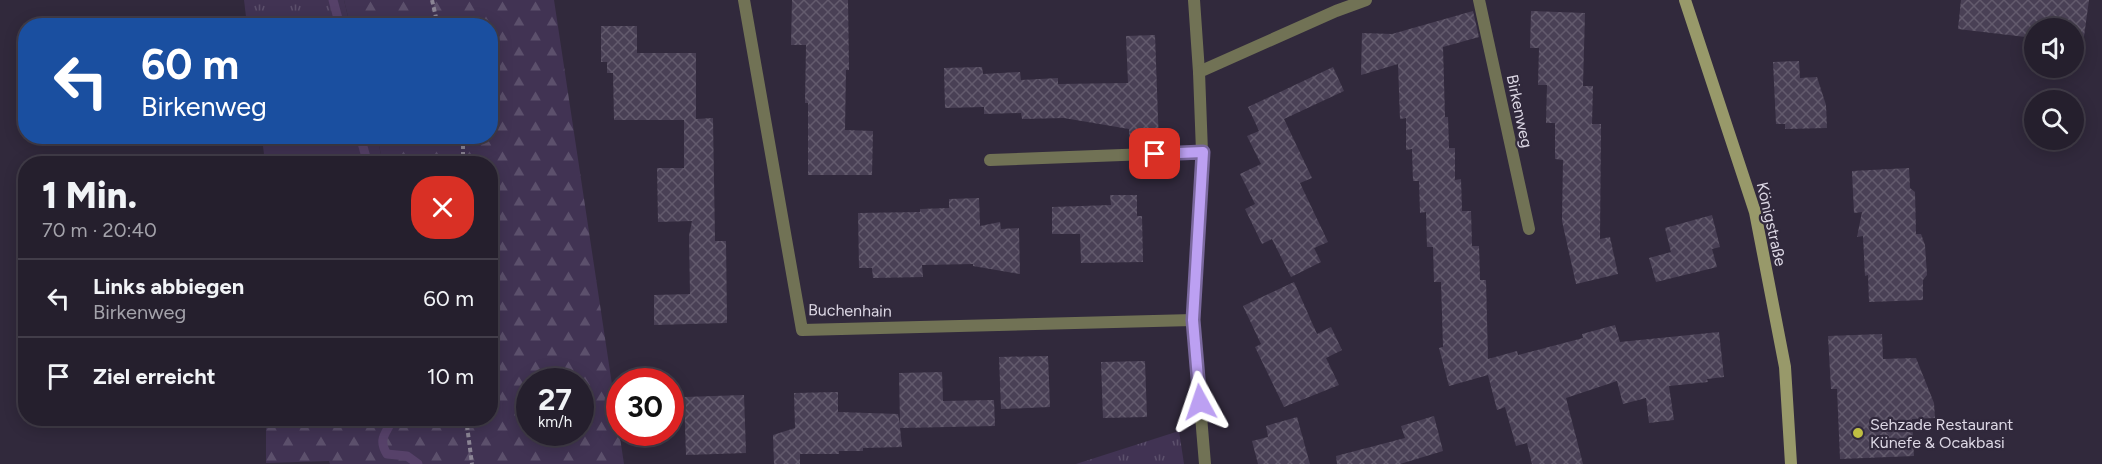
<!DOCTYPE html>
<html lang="de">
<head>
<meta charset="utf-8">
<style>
	body { margin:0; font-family:Figtree,sans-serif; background:#312c39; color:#f1f3f6; height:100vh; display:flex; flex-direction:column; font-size:22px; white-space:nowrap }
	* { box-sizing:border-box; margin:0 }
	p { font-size:20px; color:#a3a2aa }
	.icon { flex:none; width:33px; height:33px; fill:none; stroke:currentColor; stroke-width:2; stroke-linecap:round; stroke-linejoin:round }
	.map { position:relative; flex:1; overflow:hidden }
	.sheet { position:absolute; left:18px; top:156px; width:480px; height:270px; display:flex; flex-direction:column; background:#251f2d; border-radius:24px; box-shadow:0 3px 15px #0003,0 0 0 2px #423d49 }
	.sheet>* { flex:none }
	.guide { position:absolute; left:18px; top:18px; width:480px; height:126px; border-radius:24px; box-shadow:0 3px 15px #0003,0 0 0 2px #423d49; background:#1a4fa0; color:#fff; overflow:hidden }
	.tools { position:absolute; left:2024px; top:18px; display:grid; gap:12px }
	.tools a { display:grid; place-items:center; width:60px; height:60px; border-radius:50%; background:#251f2d; box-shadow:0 3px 15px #0003,0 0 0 2px #423d49; font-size:30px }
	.speed { position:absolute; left:516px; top:368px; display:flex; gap:12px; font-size:30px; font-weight:700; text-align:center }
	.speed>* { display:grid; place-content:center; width:78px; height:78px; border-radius:50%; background:#251f2d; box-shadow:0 3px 15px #0003,0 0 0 2px #423d49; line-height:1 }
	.speed small { font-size:15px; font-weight:400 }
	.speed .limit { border:9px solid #d22; background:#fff; color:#111 }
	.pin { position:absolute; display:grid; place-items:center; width:51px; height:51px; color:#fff; margin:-26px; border-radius:12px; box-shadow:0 3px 9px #0006 }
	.me { position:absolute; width:66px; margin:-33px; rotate:355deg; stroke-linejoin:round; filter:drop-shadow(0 0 4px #0008) }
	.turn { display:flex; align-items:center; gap:21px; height:126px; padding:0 24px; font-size:27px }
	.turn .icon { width:78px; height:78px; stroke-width:2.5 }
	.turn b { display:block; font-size:42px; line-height:51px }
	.round { display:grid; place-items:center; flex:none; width:63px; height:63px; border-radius:24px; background:#312c39 }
	.summary { display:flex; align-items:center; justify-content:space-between; height:102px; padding:0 24px }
	h1 { font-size:36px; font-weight:800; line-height:45px }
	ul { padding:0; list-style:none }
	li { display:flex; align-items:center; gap:18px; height:78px; padding:0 24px; border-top:2px solid #423d49 }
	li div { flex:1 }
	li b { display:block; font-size:22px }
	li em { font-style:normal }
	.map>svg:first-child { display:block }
	.grass { fill:url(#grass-tufts) }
	.forest { fill:url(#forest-firs); fill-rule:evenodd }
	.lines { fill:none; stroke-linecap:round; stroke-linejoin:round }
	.stream { stroke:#564169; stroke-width:9 }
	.building { fill:url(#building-cross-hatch) }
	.path { stroke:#8b8595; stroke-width:4; stroke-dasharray:4.5 3; stroke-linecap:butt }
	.street { stroke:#717255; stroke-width:12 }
	.secondary { stroke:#98996a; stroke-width:12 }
	.route-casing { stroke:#7a689d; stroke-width:15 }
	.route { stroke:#bca0f2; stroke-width:10 }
	.poi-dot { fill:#bfbe42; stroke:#31293c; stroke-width:2 }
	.labels { text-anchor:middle; stroke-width:4.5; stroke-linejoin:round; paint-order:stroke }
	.street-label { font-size:16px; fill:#ddd8e5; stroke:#31293c }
	.poi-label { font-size:16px; fill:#ddd8e5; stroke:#31293c; text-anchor:start }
</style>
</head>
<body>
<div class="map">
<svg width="2102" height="464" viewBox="0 0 2102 464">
	<defs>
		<pattern id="grass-tufts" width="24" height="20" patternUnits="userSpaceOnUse" patternTransform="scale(1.5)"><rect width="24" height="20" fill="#413353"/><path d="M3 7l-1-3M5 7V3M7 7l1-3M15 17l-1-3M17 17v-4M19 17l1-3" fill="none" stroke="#5c506c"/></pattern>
		<pattern id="forest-firs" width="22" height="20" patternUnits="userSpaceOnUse" patternTransform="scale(1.5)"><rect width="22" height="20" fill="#413353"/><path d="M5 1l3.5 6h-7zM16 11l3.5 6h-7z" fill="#5c506c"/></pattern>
		<pattern id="building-cross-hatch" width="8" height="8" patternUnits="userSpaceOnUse" patternTransform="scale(1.5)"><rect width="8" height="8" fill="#494055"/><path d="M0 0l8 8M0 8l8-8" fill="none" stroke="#635b6d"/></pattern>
	</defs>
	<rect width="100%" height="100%" fill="#31293c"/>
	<!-- grass -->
	<g class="grass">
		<polygon points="244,0 344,0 350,25 247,25"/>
		<polygon points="262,137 377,137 383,163 265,163"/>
		<polygon points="1179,431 1184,464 1076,464"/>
	</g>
	<!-- forest -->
	<path class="forest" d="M344,0H554L624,464H330L329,461L266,463V419L490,418V164L383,163L377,137L490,136V26L350,25ZM530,381H580V432H530Z"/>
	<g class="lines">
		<!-- stream -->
		<g class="stream">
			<polyline points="333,0 340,26"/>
			<polyline points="360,136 368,164"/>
			<path d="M393,418C387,433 377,438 387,454L407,456L418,464"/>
		</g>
	</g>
	<!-- building -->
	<g class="building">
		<polygon points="792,0 848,0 849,70 846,70 845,130 873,131 872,175 808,175 808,103 805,103 806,45 791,45"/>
		<polygon points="1961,0 2089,0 2082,51 2073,50 2073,28 2034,28 2034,38 1958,29"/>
		<polygon points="1473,11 1479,37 1443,47 1445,117 1448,117 1449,148 1455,148 1455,180 1461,179 1462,211 1471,211 1472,246 1479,246 1480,280 1486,280 1488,359 1517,351 1518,355 1583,338 1582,334 1615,325 1620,342 1719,332 1724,377 1707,379 1708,382 1669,386 1674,420 1649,423 1646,398 1623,404 1617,381 1566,398 1583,464 1532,464 1527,443 1516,446 1505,407 1497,410 1488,375 1449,386 1439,348 1443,347 1441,282 1434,282 1433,247 1427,247 1426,212 1420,213 1419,181 1413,181 1412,149 1406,150 1406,118 1400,119 1398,64 1361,75 1362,33 1392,34"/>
		<polygon points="1531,11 1585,13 1583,86 1593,86 1592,124 1601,124 1600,239 1610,237 1618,274 1576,284 1562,221 1563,160 1555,159 1555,123 1546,123 1547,85 1538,85 1539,48 1530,48"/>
		<polygon points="601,26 637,26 637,53 696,53 696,119 713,118 715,241 726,241 727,323 654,325 654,295 690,294 689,236 692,221 658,222 657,168 684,168 684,120 614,120 613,73 607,73 607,62 601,62"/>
		<polygon points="1155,35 1159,145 1130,146 1129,129 1064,118 1022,119 1021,113 984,114 984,107 945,108 944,68 982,67 983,74 1020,72 1021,80 1058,78 1058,84 1128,83 1126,36"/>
		<polygon points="1799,61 1800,78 1817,77 1826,105 1827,128 1785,129 1785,124 1776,124 1773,62"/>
		<polygon points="1333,67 1344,91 1284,119 1312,178 1300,183 1328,242 1314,248 1321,262 1291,277 1272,239 1262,244 1245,209 1255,204 1240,174 1261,164 1247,136 1259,131 1248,107"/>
		<polygon points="1909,168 1910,188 1915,192 1916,234 1921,234 1925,245 1927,275 1923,280 1923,300 1869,302 1868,275 1865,276 1863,236 1857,237 1862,212 1854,213 1852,171"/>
		<polygon points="1110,195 1137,195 1137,216 1142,216 1143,262 1081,263 1080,234 1052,234 1052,207 1111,205"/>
		<polygon points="979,198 980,226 1000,222 1001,229 1019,228 1020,274 973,266 973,264 922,265 923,277 873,278 872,268 859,268 858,213 920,212 920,209 949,208 949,199"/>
		<polygon points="1712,215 1720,247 1712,249 1717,267 1656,282 1649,258 1671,252 1665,228"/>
		<polygon points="1294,282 1317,334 1331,327 1342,350 1326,358 1339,385 1284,407 1255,347 1261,344 1243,306"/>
		<polygon points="1882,334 1883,359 1916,358 1934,403 1935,418 1912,419 1914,456 1840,459 1837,389 1831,389 1828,336"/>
		<polygon points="1048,356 1050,407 1001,409 999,357"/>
		<polygon points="1145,361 1147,417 1103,418 1101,362"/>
		<polygon points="942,372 943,401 994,400 995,426 900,428 902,447 863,448 863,451 839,451 839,454 800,454 800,464 774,464 773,435 795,428 794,393 838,392 838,412 898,414 900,424 899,373"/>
		<polygon points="744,395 746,453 686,455 684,397"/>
		<polygon points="1434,416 1443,451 1400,464 1337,464 1336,456 1405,438 1401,426"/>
		<polygon points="1297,417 1310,464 1258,464 1252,441 1268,437 1266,426"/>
	</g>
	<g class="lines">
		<!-- path -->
		<g class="path">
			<polyline points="432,0 438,26"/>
			<polyline points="463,164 463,136"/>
			<polyline points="466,418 472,464"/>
		</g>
		<!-- street -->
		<g class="street">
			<polyline points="744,0 802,330 1193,320"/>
			<polyline points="1194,0 1199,72"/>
			<polyline points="1479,0 1529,229"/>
			<polyline points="990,160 1202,152"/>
			<polyline points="1205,464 1193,320 1202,152 1199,72 1336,11 1366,0"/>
		</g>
		<!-- secondary -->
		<polyline class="secondary" points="1685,0 1755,212 1785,367 1791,464"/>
	</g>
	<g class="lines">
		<!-- route casing -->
		<g class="route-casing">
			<polyline id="route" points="1155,154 1203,152 1193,320 1200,402"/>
		</g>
		<!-- route -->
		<use href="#route" class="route"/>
	</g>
	<!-- markers -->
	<circle class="poi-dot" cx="1858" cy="433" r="6"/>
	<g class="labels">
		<!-- street labels -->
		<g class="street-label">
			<text transform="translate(1520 111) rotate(78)" y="6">Birkenweg</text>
			<text transform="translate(1772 224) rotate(77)" y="6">Königstraße</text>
			<text transform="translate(850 310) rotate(1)" y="6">Buchenhain</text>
		</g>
		<!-- poi labels -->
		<g class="poi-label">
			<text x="1870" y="430">Sehzade Restaurant<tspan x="1870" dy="18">Künefe &amp; Ocakbasi</tspan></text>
		</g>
	</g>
</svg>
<div class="tools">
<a><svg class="icon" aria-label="sound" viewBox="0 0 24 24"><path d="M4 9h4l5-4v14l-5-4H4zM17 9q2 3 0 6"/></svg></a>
<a><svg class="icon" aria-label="search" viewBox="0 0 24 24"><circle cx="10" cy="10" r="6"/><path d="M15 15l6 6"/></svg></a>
</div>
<div class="speed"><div>27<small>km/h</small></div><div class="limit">30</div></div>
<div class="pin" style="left:1155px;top:154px;background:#d93025"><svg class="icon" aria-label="arrive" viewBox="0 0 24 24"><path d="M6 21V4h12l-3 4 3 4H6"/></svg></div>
<svg class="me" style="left:1200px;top:402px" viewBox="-20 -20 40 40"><path d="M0-17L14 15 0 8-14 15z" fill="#bca0f2" stroke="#fff" stroke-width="4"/></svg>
<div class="guide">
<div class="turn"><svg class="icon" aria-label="left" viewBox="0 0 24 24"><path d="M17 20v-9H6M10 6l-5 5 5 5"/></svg><div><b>60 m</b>Birkenweg</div></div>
</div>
<section class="sheet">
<div class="summary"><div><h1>1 Min.</h1><p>70 m · 20:40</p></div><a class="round" style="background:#d93025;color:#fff"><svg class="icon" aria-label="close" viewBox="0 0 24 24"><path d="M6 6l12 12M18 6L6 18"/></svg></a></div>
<ul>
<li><svg class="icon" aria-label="left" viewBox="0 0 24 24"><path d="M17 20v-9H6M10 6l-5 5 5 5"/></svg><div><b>Links abbiegen</b><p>Birkenweg</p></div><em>60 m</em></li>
<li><svg class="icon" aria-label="arrive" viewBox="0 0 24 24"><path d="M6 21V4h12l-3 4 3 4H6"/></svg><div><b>Ziel erreicht</b></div><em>10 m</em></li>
</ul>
</section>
</div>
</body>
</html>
